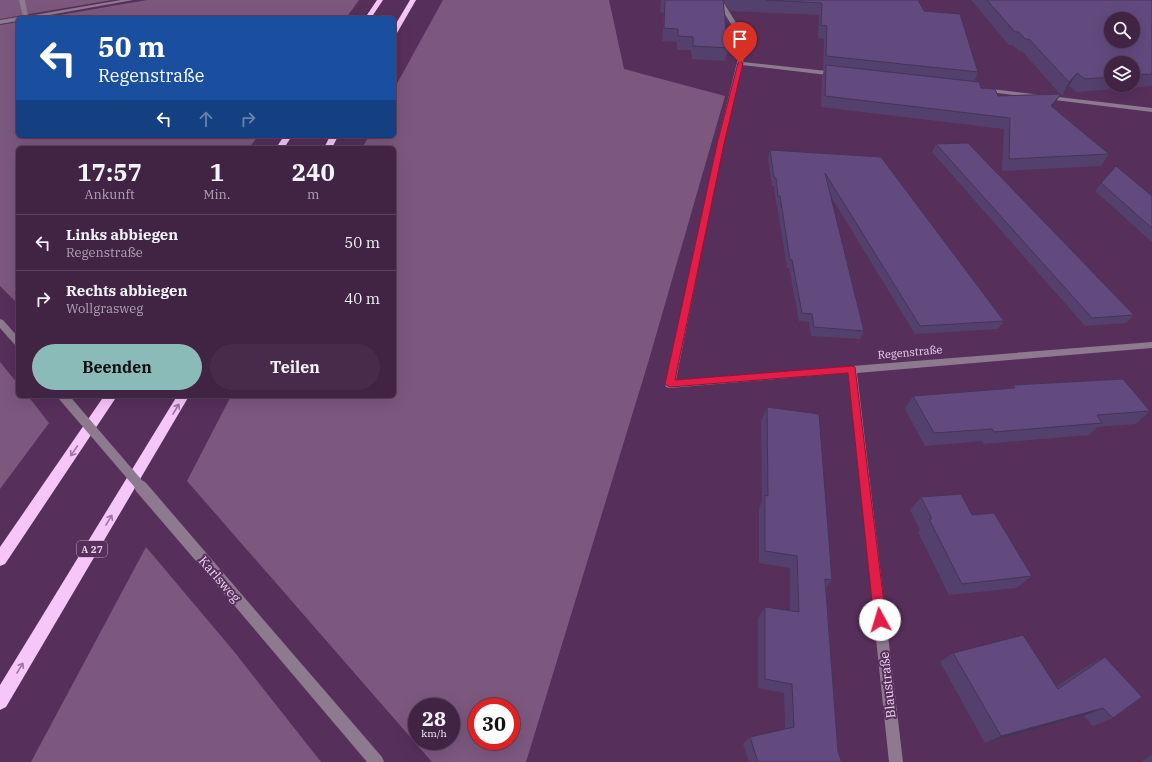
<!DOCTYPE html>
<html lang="de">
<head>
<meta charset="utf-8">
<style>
	body { margin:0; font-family:"IBM Plex Serif",serif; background:#482b4b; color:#f1f3f6; height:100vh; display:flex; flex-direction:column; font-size:15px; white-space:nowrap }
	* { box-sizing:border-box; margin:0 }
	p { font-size:13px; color:#aea4b2 }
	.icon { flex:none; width:22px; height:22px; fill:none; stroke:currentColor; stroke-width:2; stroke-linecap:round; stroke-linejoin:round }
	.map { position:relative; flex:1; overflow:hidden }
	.panel { position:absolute; left:16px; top:146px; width:380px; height:252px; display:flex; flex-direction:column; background:#412344; border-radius:6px; box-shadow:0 4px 16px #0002,0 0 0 1px #5a405d }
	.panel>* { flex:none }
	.banner { position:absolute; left:16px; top:16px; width:380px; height:122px; border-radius:6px; box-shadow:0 4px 16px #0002,0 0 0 1px #5a405d; background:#1a4fa0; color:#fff; overflow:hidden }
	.tools { position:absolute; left:1104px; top:12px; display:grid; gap:8px }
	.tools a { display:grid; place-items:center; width:36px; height:36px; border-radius:50%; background:#412344; box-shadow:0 4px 16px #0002,0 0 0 1px #5a405d; font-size:20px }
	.speed { position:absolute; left:408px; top:698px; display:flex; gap:8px; font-size:20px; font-weight:700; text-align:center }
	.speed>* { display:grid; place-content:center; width:52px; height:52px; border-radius:50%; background:#412344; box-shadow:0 4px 16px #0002,0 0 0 1px #5a405d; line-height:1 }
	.speed small { font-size:10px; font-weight:400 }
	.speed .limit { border:6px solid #d22; background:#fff; color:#111 }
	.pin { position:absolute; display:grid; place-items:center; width:34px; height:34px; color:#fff; margin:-41px -17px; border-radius:50% 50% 50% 0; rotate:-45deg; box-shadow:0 0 4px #0007 }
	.pin .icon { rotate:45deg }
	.me { position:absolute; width:44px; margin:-22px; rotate:354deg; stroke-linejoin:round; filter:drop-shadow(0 0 3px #0008) }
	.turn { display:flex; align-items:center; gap:14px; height:84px; padding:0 16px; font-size:18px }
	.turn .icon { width:52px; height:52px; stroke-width:2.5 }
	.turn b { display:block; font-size:28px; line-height:34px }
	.lanes { display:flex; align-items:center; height:38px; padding:0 16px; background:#0003; justify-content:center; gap:20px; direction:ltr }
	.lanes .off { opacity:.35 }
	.eta { display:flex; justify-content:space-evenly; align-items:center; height:68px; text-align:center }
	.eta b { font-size:24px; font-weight:700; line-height:28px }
	.action { display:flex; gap:8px; margin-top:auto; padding:8px 16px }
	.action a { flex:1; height:46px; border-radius:24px; background:#8bbbb9; color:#111; font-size:16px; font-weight:700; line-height:46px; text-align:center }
	.action a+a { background:#482b4b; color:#f1f3f6 }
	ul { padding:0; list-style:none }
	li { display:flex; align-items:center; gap:12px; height:56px; padding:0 16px; border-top:1px solid #5a405d }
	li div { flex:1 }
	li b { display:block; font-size:15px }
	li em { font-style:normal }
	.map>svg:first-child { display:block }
	.green { fill:#7c587f; fill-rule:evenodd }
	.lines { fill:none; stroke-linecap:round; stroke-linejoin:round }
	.minor { fill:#8d7a8f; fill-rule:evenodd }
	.highway { fill:#f6c6fa; fill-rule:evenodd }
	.minor-bridge-far1 { stroke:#8d7a8f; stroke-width:10 }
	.minor-bridge { stroke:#8d7a8f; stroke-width:13 }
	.wall { fill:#54406c; fill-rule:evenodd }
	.shaded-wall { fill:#453458 }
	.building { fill:#624a7e; stroke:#453458; fill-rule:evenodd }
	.oneway { stroke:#9f73a3 }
	.route { fill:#e11d48; stroke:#92132f }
	.labels { text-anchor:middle; stroke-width:4; stroke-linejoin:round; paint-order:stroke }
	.shield { fill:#572f5b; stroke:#bea1c0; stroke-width:1 }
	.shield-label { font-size:10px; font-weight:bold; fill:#ead2ec }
	.street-label { font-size:11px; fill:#ead2ec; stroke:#572f5b }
	.near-street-label { font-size:13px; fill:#ead2ec; stroke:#572f5b }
</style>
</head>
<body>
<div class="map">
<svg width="1152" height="762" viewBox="0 0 1152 762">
	<rect width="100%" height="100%" fill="#572f5b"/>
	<!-- green -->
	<g class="green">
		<polygon points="0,0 112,0 0,19"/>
		<polygon points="147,0 359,0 346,18 42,18"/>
		<path d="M443,0H609L624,69L725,96L648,363L526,762H432L187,481L231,396H394V148H362L369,136H394V89ZM417,707H451V741H417ZM477,707H511V741H477Z"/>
		<polygon points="18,22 18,136 258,136 249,148 18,148 18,304 0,286 0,25"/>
		<polygon points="0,362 18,384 18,396 28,396 49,423 0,489"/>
		<polygon points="146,547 232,649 321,762 31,762"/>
	</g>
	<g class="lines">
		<!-- minor -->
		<g class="minor">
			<polygon points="19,0 25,0 28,16 121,0 133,0 33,18 21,18 23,17"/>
			<polygon points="716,0 722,0 748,42 743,62 836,72 839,74 836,76 742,65 723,144 676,380 1152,342 1152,348 857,373 903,762 889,762 848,373 670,388 666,387 665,384 717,144 742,42"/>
			<polygon points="18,17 20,18 18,18 18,21 0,24 0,20"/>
			<polygon points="983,88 1152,108 1152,112 981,91 981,89"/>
			<polygon points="0,319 3,320 18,337 18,346 15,345 0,328"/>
			<polygon points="238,594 243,596 382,757 384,762 367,762 233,604 232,600 233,596"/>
		</g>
		<!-- highway -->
		<g class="highway">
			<polygon points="377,0 383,0 371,18 365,18"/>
			<polygon points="410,0 416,0 397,33 394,35 394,27"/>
			<polygon points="284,136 292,136 284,148 276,148"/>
			<polygon points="330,136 338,136 332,148 324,148"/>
			<polygon points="104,396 117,396 5,564 0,566 0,547"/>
			<polygon points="177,396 189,396 6,707 0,710 0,685"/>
		</g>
		<!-- minor-bridge-far1 -->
		<polyline class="minor-bridge-far1" points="63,396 142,488"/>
		<!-- minor-bridge -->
		<polyline class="minor-bridge" points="141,487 238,600"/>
	</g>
	<!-- wall -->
	<g class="wall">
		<polygon points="661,0 723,0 728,48 725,61 692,59 691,50 677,50 677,42 662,41 664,13 660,12"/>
		<path d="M723,0H918L924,11L978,72L974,82L981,88L998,96L1060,94L1022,51H1019L1013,45H1009L971,0H1152V86L1077,92L1069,86L1062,96L1060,94L1052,107L1109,154L1101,166L1002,171L1004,129L821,107L822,76L824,70L823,69L824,39L818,38L819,15L730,11ZM1111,63H1133V85H1111Z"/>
		<polygon points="936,144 1134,315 1126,323 1085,326 932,152"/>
		<polygon points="770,150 881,157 1004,321 998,329 915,334 830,195 864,331 860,339 811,336 809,322 799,321 789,268 787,268 777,205 776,204 774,186 772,186 768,158"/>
		<polygon points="1101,183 1152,196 1152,242 1095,191"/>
		<polygon points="1013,385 1150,411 1136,424 1097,427 1089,435 984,444 982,441 925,446 905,409 913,396 1011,388"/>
		<polygon points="767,407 832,580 826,588 838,752 842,762 749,762 743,744 750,737 785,729 784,693 758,688 758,618 765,607 790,611 790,568 759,563 759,509 762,501 761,421"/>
		<polygon points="921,497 972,515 1032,576 1016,588 949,595 918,532 920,530 910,510"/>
		<polygon points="953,653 1056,687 1086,667 1105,657 1113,718 1093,726 1084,716 985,743 940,662"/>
		<polygon points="1152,755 1152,762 1141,762"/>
	</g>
	<!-- shaded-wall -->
	<g class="shaded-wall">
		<polygon points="1077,73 1069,86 1062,96 1069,82"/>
		<polygon points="1061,94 1054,105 1044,117 1051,106"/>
		<polygon points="1103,708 1084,716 985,743 1001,736"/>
	</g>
	<!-- building -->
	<g class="building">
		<polygon points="665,0 723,0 728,48 693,46 693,37 678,36 678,29 664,28"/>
		<polygon points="766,0 918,0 924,11 960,14 978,72 826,56 827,26 821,25 822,3"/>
		<path d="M987,0H1152V74L1133,75V63H1111V77L1085,79L1077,73L1069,82L1029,39H1025L1019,32H1015ZM1111,19H1133V41H1111Z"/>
		<polygon points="826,65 979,82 981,88 995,89 998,96 1061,94 1051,106 1109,154 1009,159 1010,118 825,96"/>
		<polygon points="968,143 1134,315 1092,318 936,144"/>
		<polygon points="770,150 881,157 1004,321 920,326 825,173 864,331 814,327 812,314 802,313 792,260 790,260 780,196 778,196 776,178 774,177"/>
		<polygon points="1116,166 1152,196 1152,228 1101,183"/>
		<polygon points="1123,379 1150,411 1097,415 1102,423 994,432 992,429 934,433 913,396 1015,388 1013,385"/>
		<polygon points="767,407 819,414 832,580 825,579 838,752 842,762 758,762 750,737 794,727 792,684 765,679 765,607 799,612 797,556 765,551 765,495 768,496"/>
		<polygon points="961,494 972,515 994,513 1032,576 962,584 929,519 932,519 921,497"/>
		<polygon points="1023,635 1058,689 1105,657 1142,697 1113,718 1103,708 1001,736 953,653"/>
	</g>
	<!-- one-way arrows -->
	<defs><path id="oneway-shaft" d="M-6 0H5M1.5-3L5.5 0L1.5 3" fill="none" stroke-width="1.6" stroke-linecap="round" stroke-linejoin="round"/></defs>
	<g class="oneway">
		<use href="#oneway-shaft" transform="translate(176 409) rotate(-59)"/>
		<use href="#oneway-shaft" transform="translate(74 451) rotate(124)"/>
		<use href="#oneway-shaft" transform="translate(109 520) rotate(-59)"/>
		<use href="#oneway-shaft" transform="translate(20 668) rotate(-59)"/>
	</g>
	<!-- route -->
	<polygon class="route" points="740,61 743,63 724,144 675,380 852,366 855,367 886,620 884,625 880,626 876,625 874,620 848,373 670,387 665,384 717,144 738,63"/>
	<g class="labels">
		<!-- shield labels -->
		<rect class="shield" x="77" y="541" width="30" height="16" rx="3"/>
		<g class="shield-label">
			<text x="92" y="553">A 27</text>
		</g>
		<!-- street labels -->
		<g class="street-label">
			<text transform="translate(910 352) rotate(-5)" y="4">Regenstraße</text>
		</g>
		<!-- near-street labels -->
		<g class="near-street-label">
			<text transform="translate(220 579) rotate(49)" y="5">Karlsweg</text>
			<text transform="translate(887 685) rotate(-96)" y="5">Blaustraße</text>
		</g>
	</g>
</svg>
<div class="tools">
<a><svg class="icon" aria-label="search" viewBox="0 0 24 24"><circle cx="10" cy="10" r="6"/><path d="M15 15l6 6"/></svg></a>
<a><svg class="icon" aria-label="layers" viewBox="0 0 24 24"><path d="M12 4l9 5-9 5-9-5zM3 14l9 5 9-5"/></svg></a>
</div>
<div class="speed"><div>28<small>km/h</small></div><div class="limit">30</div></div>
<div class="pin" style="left:740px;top:63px;background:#d93025"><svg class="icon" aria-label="arrive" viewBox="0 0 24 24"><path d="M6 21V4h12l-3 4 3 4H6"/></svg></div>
<svg class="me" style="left:880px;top:620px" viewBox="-20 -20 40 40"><circle r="19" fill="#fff"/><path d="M0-13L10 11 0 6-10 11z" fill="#e11d48"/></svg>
<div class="banner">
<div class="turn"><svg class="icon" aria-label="left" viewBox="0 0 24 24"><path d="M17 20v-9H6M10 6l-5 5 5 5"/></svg><div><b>50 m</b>Regenstraße</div></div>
<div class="lanes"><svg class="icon" aria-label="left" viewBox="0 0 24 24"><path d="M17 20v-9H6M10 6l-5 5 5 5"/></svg><svg class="icon off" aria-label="ahead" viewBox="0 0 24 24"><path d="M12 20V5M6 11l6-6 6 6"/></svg><svg class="icon off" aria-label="right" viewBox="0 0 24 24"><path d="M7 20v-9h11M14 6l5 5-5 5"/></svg></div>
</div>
<section class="panel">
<div class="eta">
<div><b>17:57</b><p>Ankunft</p></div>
<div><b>1</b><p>Min.</p></div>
<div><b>240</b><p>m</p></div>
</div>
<ul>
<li><svg class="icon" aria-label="left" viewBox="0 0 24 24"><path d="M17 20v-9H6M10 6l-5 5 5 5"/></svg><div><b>Links abbiegen</b><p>Regenstraße</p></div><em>50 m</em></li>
<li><svg class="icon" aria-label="right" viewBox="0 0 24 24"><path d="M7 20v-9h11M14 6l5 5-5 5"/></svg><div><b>Rechts abbiegen</b><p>Wollgrasweg</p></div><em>40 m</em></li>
</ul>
<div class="action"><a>Beenden</a><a>Teilen</a></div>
</section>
</div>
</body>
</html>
